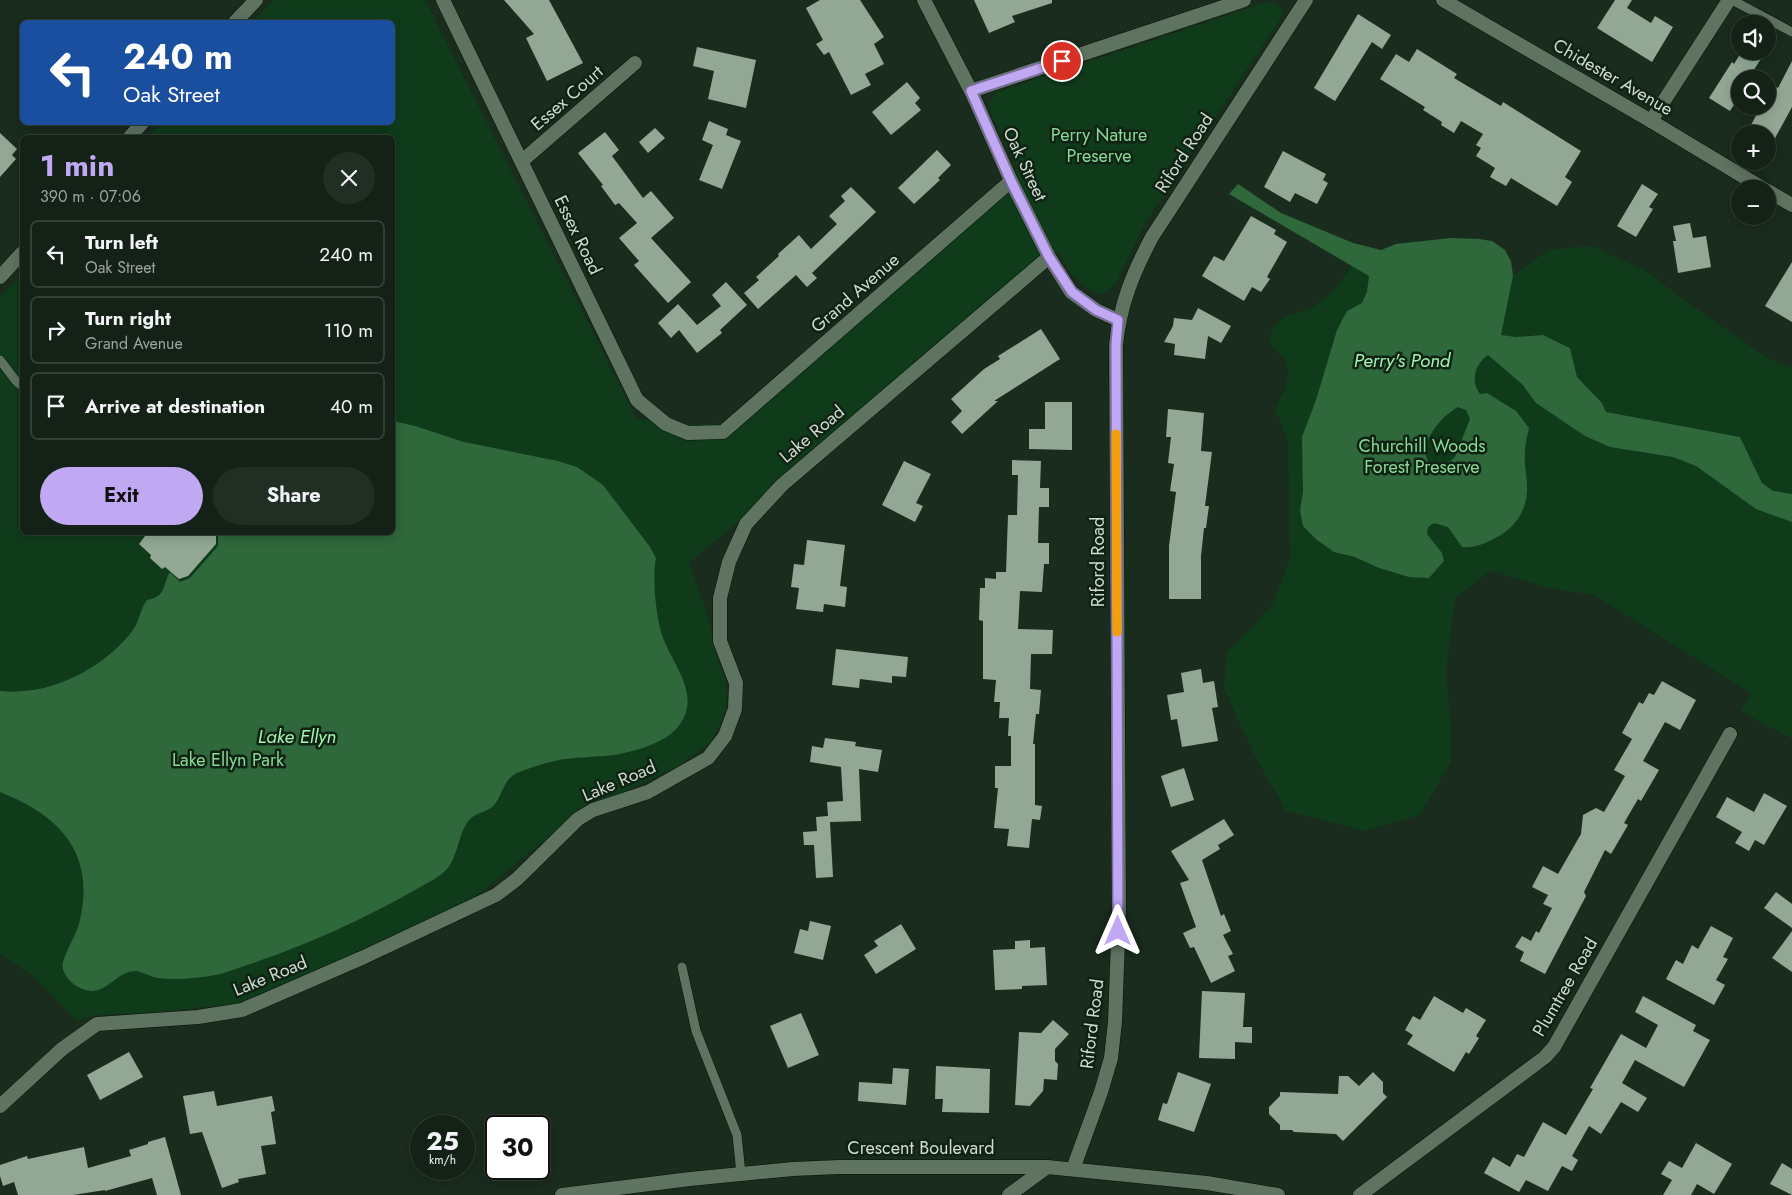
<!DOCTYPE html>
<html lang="en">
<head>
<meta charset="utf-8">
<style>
	body { margin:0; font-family:Jost,sans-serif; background:#212e23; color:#f1f3f6; height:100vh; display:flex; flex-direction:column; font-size:19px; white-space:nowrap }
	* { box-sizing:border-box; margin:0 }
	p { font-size:16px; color:#9da3a1 }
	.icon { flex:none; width:28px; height:28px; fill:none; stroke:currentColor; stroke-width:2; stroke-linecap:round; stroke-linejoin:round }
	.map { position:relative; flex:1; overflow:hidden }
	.side { position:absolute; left:20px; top:135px; width:375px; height:400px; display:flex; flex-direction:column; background:#142116; border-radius:8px; box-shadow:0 2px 12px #0003,0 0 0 1px #333e35 }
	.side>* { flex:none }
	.guide { position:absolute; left:20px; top:20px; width:375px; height:105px; border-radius:8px; box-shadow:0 2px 12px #0003,0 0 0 1px #333e35; background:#1a4fa0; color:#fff; overflow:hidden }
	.fabs { position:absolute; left:1731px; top:15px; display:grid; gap:10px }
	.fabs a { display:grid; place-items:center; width:45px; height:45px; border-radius:50%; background:#142116; box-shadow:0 2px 12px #0003,0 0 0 1px #333e35; font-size:25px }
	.speed { position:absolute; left:410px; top:1115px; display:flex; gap:10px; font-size:25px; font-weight:700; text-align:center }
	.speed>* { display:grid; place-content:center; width:65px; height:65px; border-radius:50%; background:#142116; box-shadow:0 2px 12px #0003,0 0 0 1px #333e35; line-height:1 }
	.speed small { font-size:12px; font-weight:400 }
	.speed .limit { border:2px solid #111; border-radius:8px; background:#fff; color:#111 }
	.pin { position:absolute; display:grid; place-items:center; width:42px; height:42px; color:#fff; margin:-21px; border:2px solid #fff; border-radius:50%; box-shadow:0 1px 5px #0007 }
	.me { position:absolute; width:55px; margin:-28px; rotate:0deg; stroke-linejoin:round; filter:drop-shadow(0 0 4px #0008) }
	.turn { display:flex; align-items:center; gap:18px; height:105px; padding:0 20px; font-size:22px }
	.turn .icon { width:65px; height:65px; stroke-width:2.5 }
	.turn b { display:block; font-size:35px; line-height:42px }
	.round { display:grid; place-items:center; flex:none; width:52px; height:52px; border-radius:26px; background:#212e23 }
	.headline { display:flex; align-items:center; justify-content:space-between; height:85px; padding:0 20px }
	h1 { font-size:30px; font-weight:700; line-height:38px; color:#c0a8f3 }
	.action { display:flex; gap:10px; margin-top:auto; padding:10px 20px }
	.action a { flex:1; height:58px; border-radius:30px; background:#c0a8f3; color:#111; font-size:20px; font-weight:700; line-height:58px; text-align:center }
	.action a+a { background:#212e23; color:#f1f3f6 }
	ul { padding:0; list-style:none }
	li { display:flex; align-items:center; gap:15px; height:68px; margin:0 10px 8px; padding:0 10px; border:2px solid #333e35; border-radius:8px }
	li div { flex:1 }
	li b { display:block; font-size:19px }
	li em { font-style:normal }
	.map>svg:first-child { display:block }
	.green { fill:#0f3b1b }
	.water { fill:#2f683b; fill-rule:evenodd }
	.building { fill:#92a895 }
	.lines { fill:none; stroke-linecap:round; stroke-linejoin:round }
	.service-casing { stroke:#041407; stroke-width:10 }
	.minor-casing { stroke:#041407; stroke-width:15 }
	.tertiary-casing { stroke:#041407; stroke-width:15 }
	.service { stroke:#5f7361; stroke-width:9 }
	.minor { stroke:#5f7361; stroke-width:14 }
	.tertiary { stroke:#5f7361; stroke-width:14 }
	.route-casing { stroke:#7d6d9e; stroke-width:12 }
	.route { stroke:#c0a8f3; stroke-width:9 }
	.slow { stroke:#f59e0b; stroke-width:9 }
	.labels { text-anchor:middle; stroke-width:5; stroke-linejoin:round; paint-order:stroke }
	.street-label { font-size:18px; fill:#cfdad0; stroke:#102213 }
	.park-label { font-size:18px; fill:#88d996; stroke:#102213 }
	.water-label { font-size:19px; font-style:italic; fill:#a1f3af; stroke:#102213 }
</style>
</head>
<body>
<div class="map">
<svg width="1792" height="1195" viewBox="0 0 1792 1195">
	<rect width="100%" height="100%" fill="#1a2c1d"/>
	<!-- green -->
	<g class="green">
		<polygon points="273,0 425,0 636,418 685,425 723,423 1017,167 990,112 990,101 997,92 1267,2 1276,4 1282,9 1281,18 1144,225 1117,281 1108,292 1097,294 1085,287 1071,274 1059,252 689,563 708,616 716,654 726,681 727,704 720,725 709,744 680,765 584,812 551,835 474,898 298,979 238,1003 153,1013 96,1015 77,1021 32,975 0,953 0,297 22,274 22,532 392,532 392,138 147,137 161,123 392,122 392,22 253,22"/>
		<path d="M1592,246L1646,271L1691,305L1768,358L1792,368V739L1741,711L1751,693L1594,595C1574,592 1554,590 1536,584C1520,580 1506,574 1490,571L1455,598L1446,672L1451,725V762L1420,815L1365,831L1286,811L1255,756L1224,689L1227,652L1254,626L1273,603L1290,559L1288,441L1275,409L1287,385V377L1289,372L1283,356L1273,348L1269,339C1278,310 1296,317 1316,305C1335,293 1343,279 1354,261L1494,346L1556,404L1773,491L1762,483L1740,437L1606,412L1602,403L1577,377L1570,348L1543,335L1516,337L1501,335L1513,276L1548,250Z"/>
	</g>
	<!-- water -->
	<g class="water">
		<path d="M1238,184L1281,213L1353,243L1381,250L1396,244L1451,238L1479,239L1492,241L1505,250L1511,261L1513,276L1501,335L1516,337L1543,335L1570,348L1577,377L1602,403L1606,412L1740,437L1762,483L1773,491L1792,494V522L1756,509L1696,466L1673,457L1610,447L1585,436L1536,403L1522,384L1488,355C1475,364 1470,381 1480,394L1487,393L1516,411L1529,428C1526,440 1524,451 1525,463C1525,470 1527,478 1527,486C1528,507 1517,526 1499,536C1487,543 1476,548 1462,547L1448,527L1434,523L1428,527L1427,534L1442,553L1444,561L1429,578L1409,577L1379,568L1355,557L1334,552L1317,540L1303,526L1300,510L1303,492L1302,437L1316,400L1337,330L1347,311L1362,303L1367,292L1369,276L1229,194ZM1458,407L1466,410L1470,419L1455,457L1438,471C1409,454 1438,418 1458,407Z"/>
		<path d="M393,421L415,426L464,442L558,461L577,467L603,485L650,547L656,558C652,576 656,617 662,635C672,665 704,696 677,728C663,745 626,754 605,756C592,757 579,757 566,759C550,761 532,767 517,773C504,779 503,793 495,804C489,812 478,812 471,818C458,831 459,855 447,869C439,878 425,884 415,890C364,919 311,943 256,962C238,968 222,975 203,977C188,979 172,980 158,978C151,977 143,972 136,971C113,971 104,1004 75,985C68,980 61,971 63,962C67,948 77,934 80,920C95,852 60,816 0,792V691C49,696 99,671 130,634C140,622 139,611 147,600C166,597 162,586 170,572L180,582L190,578L218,546V533L392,532Z"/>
	</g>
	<!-- building -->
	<g class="building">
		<polygon points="504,0 549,0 583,63 547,81 526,38 534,34"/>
		<polygon points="820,0 860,0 884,37 874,44 884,64 865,74 871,85 851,95 829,52 824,55 816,44 823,40 806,8"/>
		<polygon points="974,0 1052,0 1052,3 1012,16 1015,22 989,33"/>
		<polygon points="1615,0 1632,0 1627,8 1651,23 1655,16 1673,27 1652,62 1597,28"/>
		<polygon points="1358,14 1391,35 1382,49 1372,42 1335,101 1314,88"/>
		<polygon points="697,47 756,60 746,108 708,99 714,71 693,66"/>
		<polygon points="1417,49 1457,74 1454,78 1501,106 1503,102 1581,151 1565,177 1572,182 1557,206 1511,178 1506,186 1490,177 1495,168 1476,156 1481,148 1476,145 1483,134 1461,121 1454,133 1441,125 1442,122 1423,110 1425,107 1380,79 1396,54 1409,62"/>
		<polygon points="1742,51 1766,51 1748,79 1740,79 1740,95 1730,111 1709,98 1732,62 1734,64"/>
		<polygon points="1792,61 1792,107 1774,140 1768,136 1768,134 1763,134 1750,127 1761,106 1768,106 1768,94 1772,85 1778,88"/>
		<polygon points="907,82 920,98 915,103 921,110 891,135 872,112"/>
		<polygon points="709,121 728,129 726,135 741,141 722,189 699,180 713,145 702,140"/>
		<polygon points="655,128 665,138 648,153 639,142"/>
		<polygon points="605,132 619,150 612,156 643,198 651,191 674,218 651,238 691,282 668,303 634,265 639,261 619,238 637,223 619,203 615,205 601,186 603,185 578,153"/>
		<polygon points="0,133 17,149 12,155 16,159 0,177"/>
		<polygon points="937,150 951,165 938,178 940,180 914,204 898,188"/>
		<polygon points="1283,151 1326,174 1323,180 1328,183 1317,204 1295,193 1290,202 1264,187"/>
		<polygon points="1642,184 1658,194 1649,207 1653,209 1636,237 1617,226"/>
		<polygon points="851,187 876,212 812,273 817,278 807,287 796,275 758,309 744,293 759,280 756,277 779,256 778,254 799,235 811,249 837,224 829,216 845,201 841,196"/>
		<polygon points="1251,216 1276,230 1274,234 1287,242 1267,277 1270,279 1261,292 1252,287 1244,301 1202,276 1214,256 1224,261"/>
		<polygon points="1690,223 1693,238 1706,236 1711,267 1678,273 1673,241 1676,241 1673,226"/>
		<polygon points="1792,262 1792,322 1765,306"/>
		<polygon points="726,282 747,305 720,330 722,333 697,353 679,330 671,338 658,323 678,304 697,325 721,306 712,295"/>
		<polygon points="1198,308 1231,326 1221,343 1208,336 1205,359 1174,355 1175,344 1164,342 1173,326 1174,318 1192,320"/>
		<polygon points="1041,329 1060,359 994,401 998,401 962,434 951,422 962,411 951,399 984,369 1000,359 998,356"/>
		<polygon points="1045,402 1072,402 1072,450 1029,449 1029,429 1045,429"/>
		<polygon points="1168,409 1204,413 1201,451 1212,452 1205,506 1209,506 1206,528 1204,528 1201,556 1201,599 1169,599 1169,546 1176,492 1170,491 1174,464 1168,463 1171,437 1166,437"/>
		<polygon points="1012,460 1041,461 1040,488 1049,488 1049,507 1039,507 1038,543 1049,543 1049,564 1044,564 1042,592 1020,591 1018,629 1053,630 1052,654 1031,654 1030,689 1041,690 1039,714 1036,714 1033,744 1035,744 1035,805 1042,806 1040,820 1032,819 1029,848 1007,846 1009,829 994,828 998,788 995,788 995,766 1011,766 1011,736 1008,736 1009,718 999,718 1000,702 994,702 996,680 983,679 983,621 979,620 980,588 985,588 985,578 996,579 996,572 1006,572 1008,515 1017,515 1018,475 1012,475"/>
		<polygon points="904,461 931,474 916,503 923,506 915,522 882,505"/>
		<polygon points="148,532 216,532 216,544 188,576 179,579 165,567 162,569 150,558 151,555 139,544"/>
		<polygon points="807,540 845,545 840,586 847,587 845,607 824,604 823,612 796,609 799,588 791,587 794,564 804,565"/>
		<polygon points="836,649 908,657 906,677 892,676 892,683 860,679 859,688 832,685"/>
		<polygon points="1201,669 1203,683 1214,681 1218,707 1212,708 1218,741 1182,747 1177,719 1171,720 1167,695 1184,692 1181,673"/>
		<polygon points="1662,681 1696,700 1680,730 1665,722 1643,761 1659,770 1641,801 1638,799 1624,823 1628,825 1611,854 1605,850 1584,892 1586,896 1545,974 1520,961 1524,952 1515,947 1522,936 1531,941 1536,931 1539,933 1552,908 1543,904 1548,895 1532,887 1543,866 1558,874 1581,834 1583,815 1596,808 1604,812 1625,776 1614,770 1632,739 1622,733 1639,702 1643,704 1649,693 1654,695"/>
		<polygon points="825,738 856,742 855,746 882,750 878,772 859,769 861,821 830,822 833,877 816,878 814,845 804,845 803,832 817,831 816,817 828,816 827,802 843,801 841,767 810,762 812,746 823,748"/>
		<polygon points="1184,768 1194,800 1171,807 1161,776"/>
		<polygon points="1764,793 1787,806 1764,845 1755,840 1749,851 1735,843 1742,832 1716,817 1727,797 1754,812"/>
		<polygon points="1224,819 1234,835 1218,845 1220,849 1202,860 1221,916 1224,914 1231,931 1223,935 1233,954 1228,956 1235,971 1211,983 1194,947 1190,948 1183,933 1196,927 1180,883 1189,880 1171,851"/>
		<polygon points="1776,892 1792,904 1792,928 1764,908"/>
		<polygon points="810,921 831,926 823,960 794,953 800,929 808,931"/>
		<polygon points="901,924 916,949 876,974 864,955 878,946 874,941"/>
		<polygon points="1711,926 1733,938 1723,957 1728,959 1716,980 1725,985 1714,1005 1666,979 1676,960 1683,964 1692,945 1698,949"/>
		<polygon points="1792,931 1792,972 1772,958"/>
		<polygon points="1030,940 1030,948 1045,947 1047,985 1022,986 1022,989 995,990 993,950 1015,949 1015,941"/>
		<polygon points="1202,991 1245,993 1243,1027 1252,1027 1252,1043 1235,1042 1235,1059 1199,1058"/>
		<polygon points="1434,996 1463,1013 1466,1008 1486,1020 1476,1036 1479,1038 1469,1054 1466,1052 1454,1072 1407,1044 1413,1035 1405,1030 1413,1016 1420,1020"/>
		<polygon points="1643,996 1696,1025 1693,1031 1710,1040 1684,1087 1635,1060 1622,1083 1647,1098 1638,1112 1621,1102 1601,1134 1589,1126 1572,1156 1578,1160 1572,1171 1562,1166 1548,1191 1526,1180 1519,1192 1484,1173 1493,1157 1510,1167 1517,1154 1524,1157 1543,1122 1566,1135 1593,1089 1590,1088 1621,1034 1646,1048 1658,1025 1635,1012"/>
		<polygon points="801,1013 819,1055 788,1068 770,1026"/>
		<polygon points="1053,1020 1069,1034 1055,1049 1055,1061 1058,1064 1057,1080 1044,1079 1043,1091 1030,1106 1015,1105 1019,1032 1041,1033"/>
		<polygon points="129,1052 143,1077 100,1100 87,1075"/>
		<polygon points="936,1066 990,1069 989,1113 942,1112 943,1099 935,1099"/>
		<polygon points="893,1068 909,1069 906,1105 858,1101 859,1082 892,1084"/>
		<polygon points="1178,1072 1211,1084 1194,1132 1158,1120 1163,1103 1167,1104"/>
		<polygon points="1373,1072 1383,1082 1383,1093 1387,1097 1343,1141 1336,1134 1294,1132 1292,1130 1280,1130 1280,1125 1269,1114 1269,1107 1280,1096 1280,1092 1338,1094 1339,1076 1348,1076 1359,1086"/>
		<polygon points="214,1091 217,1106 272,1096 275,1111 271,1112 276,1144 261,1146 266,1174 238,1179 239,1182 222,1188 202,1132 190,1134 183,1096"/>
		<polygon points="165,1137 181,1195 157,1195 152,1178 105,1191 105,1190 73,1195 18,1195 14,1182 3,1186 0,1176 0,1165 27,1156 28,1159 84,1147 88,1168 131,1156 129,1150 148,1144 148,1142"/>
		<polygon points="1696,1143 1732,1164 1714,1194 1697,1184 1691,1195 1663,1195 1672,1180 1661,1174 1669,1161 1682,1168"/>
		<polygon points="1782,1163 1792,1169 1792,1195 1770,1184"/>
	</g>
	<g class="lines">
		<!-- service casing -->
		<g class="service-casing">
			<g id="service">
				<polyline points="1732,0 1792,32"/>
				<polyline points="0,360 16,381 22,386"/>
				<polyline points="682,967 696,1031 737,1135 741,1174"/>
			</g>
		</g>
		<!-- minor casing -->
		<g class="minor-casing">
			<g id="minor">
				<polyline points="443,0 637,400 666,424 688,433 723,432 1011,181"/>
				<polyline points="924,0 971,91 1011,181 1049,257 1071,292 1096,310 1118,320"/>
				<polyline points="1443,0 1651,121 1764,189"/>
				<polyline points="235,22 256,0"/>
				<polyline points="971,91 1244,0"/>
				<polyline points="1651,121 1729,0"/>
				<polyline points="129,138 143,122"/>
				<polyline points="522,161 635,63"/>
				<polyline points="1768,191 1792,205"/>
				<polyline points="0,277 22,253"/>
				<polyline points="0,1106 62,1049 97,1024 198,1017 242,1010 364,957 496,895 517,879 578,819 593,810 648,792 708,758 725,736 735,709 736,683 720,641 720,598 729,562 746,524 782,485 1049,257"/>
				<path d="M1073,1169L1101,1092L1111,1058L1115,1022L1119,912L1116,345C1120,304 1133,273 1152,237L1306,0"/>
				<polyline points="1009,1195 1047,1167"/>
				<polyline points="1360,1195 1545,1057 1554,1047 1730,734"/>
			</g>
		</g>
		<!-- tertiary casing -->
		<g class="tertiary-casing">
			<polyline id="tertiary" points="562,1195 690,1179 793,1169 839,1167 1047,1167 1207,1183 1278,1195"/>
		</g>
		<!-- service -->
		<use href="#service" class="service"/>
		<!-- minor -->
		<use href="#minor" class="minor"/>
		<!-- tertiary -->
		<use href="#tertiary" class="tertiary"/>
	</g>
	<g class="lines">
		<!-- route casing -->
		<g class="route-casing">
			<polyline id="route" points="1062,61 971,91 1011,181 1049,257 1072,292 1096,310 1118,320 1116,345 1118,931"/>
		</g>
		<!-- route -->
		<use href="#route" class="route"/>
		<!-- slow -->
		<polyline class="slow" points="1116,434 1117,632"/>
	</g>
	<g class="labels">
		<!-- street labels -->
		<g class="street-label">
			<text transform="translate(1613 77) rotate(30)" y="6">Chidester Avenue</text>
			<text transform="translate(567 98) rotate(-41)" y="6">Essex Court</text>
			<text transform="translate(1184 153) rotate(-57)" y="6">Riford Road</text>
			<text transform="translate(1025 164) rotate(65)" y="6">Oak Street</text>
			<text transform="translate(578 235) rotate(64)" y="6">Essex Road</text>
			<text transform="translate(855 293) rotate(-41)" y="6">Grand Avenue</text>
			<text transform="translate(812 434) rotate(-40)" y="6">Lake Road</text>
			<text transform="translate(1098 562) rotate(-90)" y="6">Riford Road</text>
			<text transform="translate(619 781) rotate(-23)" y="6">Lake Road</text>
			<text transform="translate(270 976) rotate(-22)" y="6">Lake Road</text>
			<text transform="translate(1565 987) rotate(-60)" y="6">Plumtree Road</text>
			<text transform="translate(1092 1024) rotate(-83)" y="6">Riford Road</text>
			<text x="921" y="1154">Crescent Boulevard</text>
		</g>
		<!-- park labels -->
		<g class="park-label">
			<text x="1099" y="141">Perry Nature<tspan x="1099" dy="21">Preserve</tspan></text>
			<text x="1422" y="452">Churchill Woods<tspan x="1422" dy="21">Forest Preserve</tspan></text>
			<text x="228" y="766">Lake Ellyn Park</text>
		</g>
		<!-- water labels -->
		<g class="water-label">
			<text x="1402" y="367">Perry's Pond</text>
			<text x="297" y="743">Lake Ellyn</text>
		</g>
	</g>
</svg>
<div class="fabs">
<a><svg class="icon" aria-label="sound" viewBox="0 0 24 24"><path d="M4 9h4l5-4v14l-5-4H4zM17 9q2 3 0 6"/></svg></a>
<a><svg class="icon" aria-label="search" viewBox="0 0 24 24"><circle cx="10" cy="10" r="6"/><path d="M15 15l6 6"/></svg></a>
<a>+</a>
<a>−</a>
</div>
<div class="speed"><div>25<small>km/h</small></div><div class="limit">30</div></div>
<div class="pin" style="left:1062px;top:61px;background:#d93025"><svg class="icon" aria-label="arrive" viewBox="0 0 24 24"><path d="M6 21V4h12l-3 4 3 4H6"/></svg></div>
<svg class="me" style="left:1118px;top:931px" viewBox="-20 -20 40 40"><path d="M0-17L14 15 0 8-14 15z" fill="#c0a8f3" stroke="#fff" stroke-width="4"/></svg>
<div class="guide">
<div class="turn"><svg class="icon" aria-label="left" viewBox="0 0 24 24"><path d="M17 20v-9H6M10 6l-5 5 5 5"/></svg><div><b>240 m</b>Oak Street</div></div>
</div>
<section class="side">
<div class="headline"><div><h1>1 min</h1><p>390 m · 07:06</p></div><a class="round"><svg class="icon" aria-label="close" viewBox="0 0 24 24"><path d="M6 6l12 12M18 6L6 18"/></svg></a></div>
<ul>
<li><svg class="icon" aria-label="left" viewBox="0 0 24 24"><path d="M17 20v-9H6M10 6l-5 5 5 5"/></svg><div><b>Turn left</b><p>Oak Street</p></div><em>240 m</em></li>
<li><svg class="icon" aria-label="right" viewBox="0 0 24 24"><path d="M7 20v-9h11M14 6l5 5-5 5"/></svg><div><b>Turn right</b><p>Grand Avenue</p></div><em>110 m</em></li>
<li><svg class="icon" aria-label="arrive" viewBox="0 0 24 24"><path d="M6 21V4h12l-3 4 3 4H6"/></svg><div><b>Arrive at destination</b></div><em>40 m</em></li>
</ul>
<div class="action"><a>Exit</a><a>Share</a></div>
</section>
</div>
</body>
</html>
